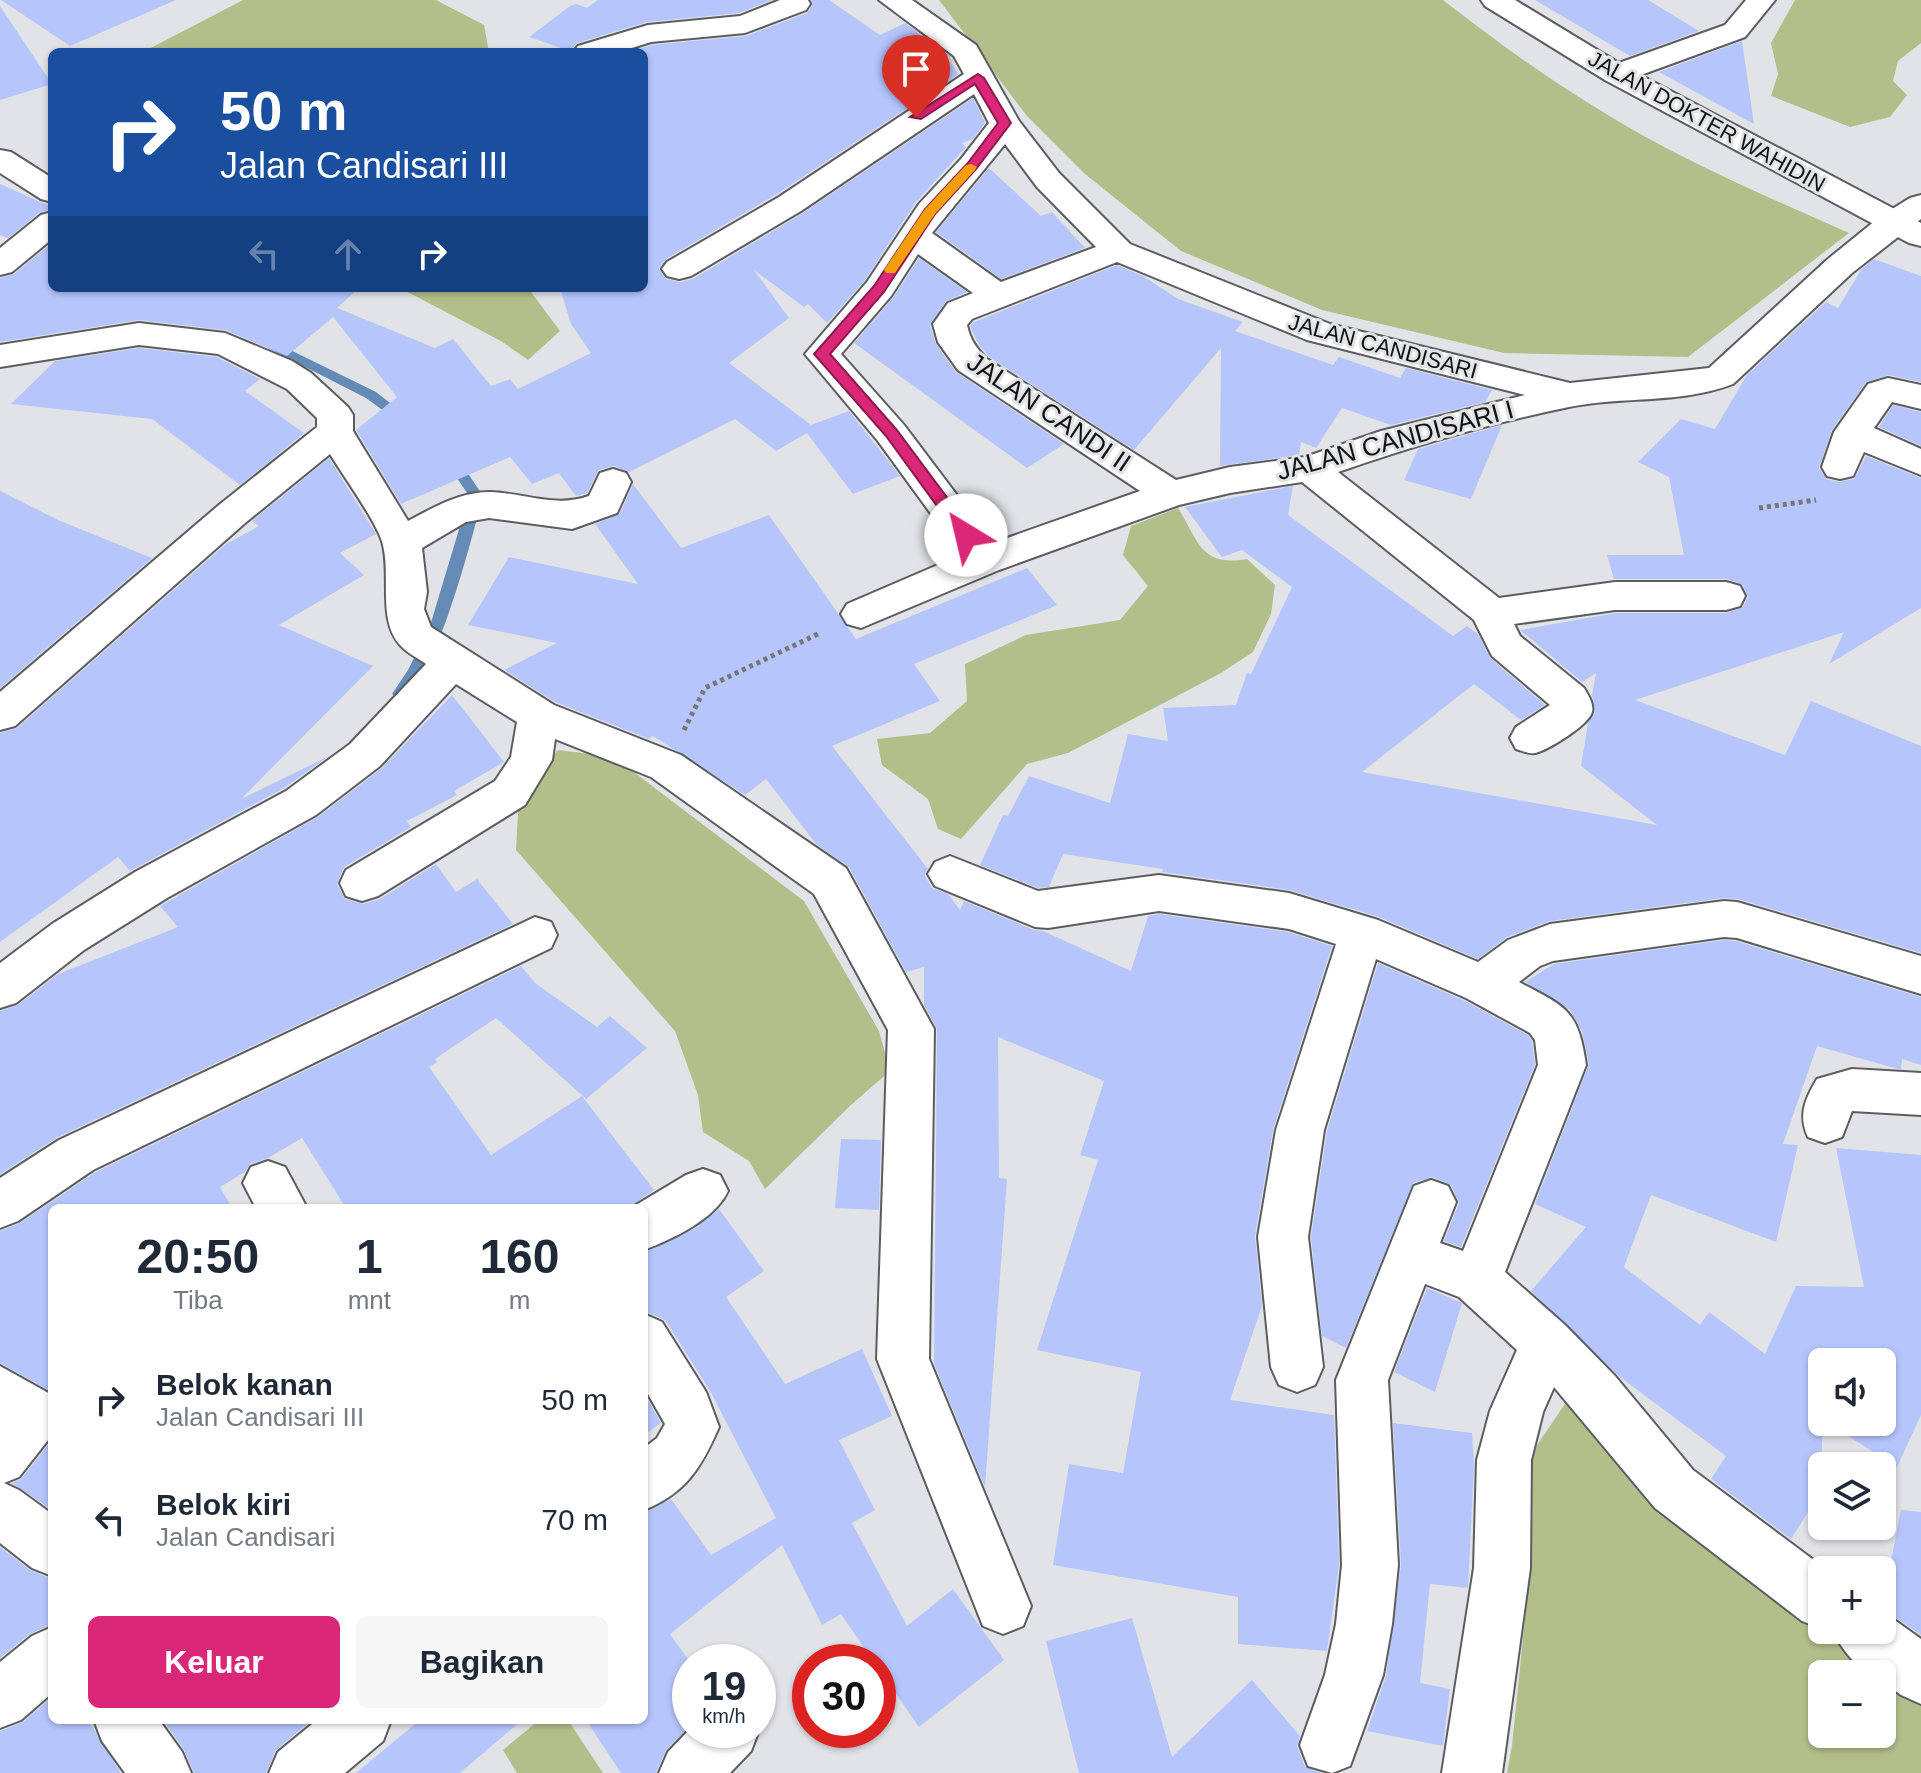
<!DOCTYPE html>
<html lang="id">
<head>
<meta charset="utf-8">
<style>
	body { margin:0; font-family:Arial,sans-serif; background:#f6f6f7; color:#1f2937; height:100vh; display:flex; flex-direction:column; font-size:30px; white-space:nowrap }
	* { box-sizing:border-box; margin:0 }
	p { font-size:26px; color:#747a83 }
	.icon { flex:none; width:44px; height:44px; fill:none; stroke:currentColor; stroke-width:2; stroke-linecap:round; stroke-linejoin:round }
	.map { position:relative; flex:1; overflow:hidden }
	.drawer { position:absolute; left:48px; top:1204px; width:600px; height:520px; display:flex; flex-direction:column; background:#fff; border-radius:12px; box-shadow:0 2px 6px #0004 }
	.drawer>* { flex:none }
	.top-card { position:absolute; left:48px; top:48px; width:600px; height:244px; border-radius:12px; box-shadow:0 2px 6px #0004; background:#1a4fa0; color:#fff; overflow:hidden }
	.fabs { position:absolute; left:1808px; top:1348px; display:grid; gap:16px }
	.fabs a { display:grid; place-items:center; width:88px; height:88px; border-radius:12px; background:#fff; box-shadow:0 2px 6px #0004; font-size:40px }
	.speed { position:absolute; left:672px; top:1644px; display:flex; gap:16px; font-size:40px; font-weight:700; text-align:center }
	.speed>* { display:grid; place-content:center; width:104px; height:104px; border-radius:50%; background:#fff; box-shadow:0 2px 6px #0004; line-height:1 }
	.speed small { font-size:20px; font-weight:400 }
	.speed .limit { border:12px solid #d22; background:#fff; color:#111 }
	.pin { position:absolute; display:grid; place-items:center; width:68px; height:68px; color:#fff; margin:-82px -34px; border-radius:50% 50% 50% 0; rotate:-45deg; box-shadow:0 0 8px #0007 }
	.pin .icon { rotate:45deg }
	.me { position:absolute; width:88px; margin:-44px; rotate:324deg; stroke-linejoin:round; filter:drop-shadow(0 0 6px #0008) }
	.turn { display:flex; align-items:center; gap:28px; height:168px; padding:0 40px; font-size:36px }
	.turn .icon { width:104px; height:104px; stroke-width:2.5 }
	.turn b { display:block; font-size:56px; line-height:68px }
	.lanes { display:flex; align-items:center; height:76px; padding:0 40px; background:#0003; justify-content:center; gap:40px; direction:ltr }
	.lanes .off { opacity:.35 }
	.eta { display:flex; justify-content:space-evenly; align-items:center; height:136px; text-align:center }
	.eta b { font-size:48px; font-weight:600; line-height:56px }
	.primary-button { display:flex; gap:16px; margin-top:auto; padding:16px 40px }
	.primary-button a { flex:1; height:92px; border-radius:12px; background:#db2777; color:#fff; font-size:32px; font-weight:600; line-height:92px; text-align:center }
	.primary-button a+a { background:#f6f6f7; color:#1f2937 }
	ul { padding:0; list-style:none }
	li { display:flex; align-items:center; gap:24px; height:120px; padding:0 40px }
	li div { flex:1 }
	li b { display:block; font-size:30px }
	li em { font-style:normal }
	.map>svg:first-child { display:block }
	.green { fill:#b3bf8b; fill-rule:evenodd }
	.lines { fill:none; stroke-linecap:round; stroke-linejoin:round }
	.stream { fill:#638bb5; fill-rule:evenodd }
	.building { fill:#b6c6fd }
	.minor-casing { stroke:#5c5d60; stroke-width:4 }
	.highway-casing { stroke:#5c5d60; stroke-width:4 }
	.path { stroke:#767779; stroke-width:5; stroke-dasharray:4 4; stroke-linecap:butt }
	.minor { fill:#fff; fill-rule:evenodd }
	.highway { fill:#fff; fill-rule:evenodd }
	.route { fill:#db2777; stroke:#8e194d; stroke-width:2 }
	.slow { fill:#f59e0b }
	.labels { text-anchor:middle; stroke-width:6; stroke-linejoin:round; paint-order:stroke }
	.far-street-label { font-size:22px; fill:#101112; stroke:#e1e3e6 }
	.street-label { font-size:26px; fill:#101112; stroke:#e1e3e6 }
</style>
</head>
<body>
<div class="map">
<svg width="1921" height="1773" viewBox="0 0 1921 1773">
	<rect width="100%" height="100%" fill="#e1e3e6"/>
	<!-- green -->
	<g class="green">
		<polygon points="243,0 436,0 484,25 489,52 143,52"/>
		<path d="M939,0H1443C1494,40 1547,78 1603,112C1680,160 1766,196 1849,233L1688,357L1504,353L1322,310L1181,251L1085,174L1027,116Z"/>
		<polygon points="1795,0 1921,0 1921,43 1898,61 1893,81 1907,95 1890,117 1850,127 1771,96 1778,74 1771,43"/>
		<polygon points="400,288 528,288 560,331 528,360 501,341"/>
		<path d="M1178,508C1199,542 1201,567 1247,559L1275,585L1271,614L1253,652L1221,673L1068,753L1027,764L961,839L938,829L928,799L882,765L877,739L930,733L967,701L965,664L1026,635L1120,620L1148,586L1123,555L1131,526Z"/>
		<polygon points="558,750 599,755 635,773 804,901 879,1031 890,1071 851,1105 765,1189 749,1161 703,1132 698,1095 675,1031 516,850 519,796"/>
		<path d="M1573,1392L1650,1492L1720,1560L1796,1601L1822,1621V1630H1834L1921,1695V1773H1507L1512,1746L1530,1569L1519,1472ZM1822,1674H1882V1734H1822Z"/>
		<polygon points="539,1720 568,1720 603,1773 517,1773 503,1750"/>
	</g>
	<g class="lines">
		<!-- stream -->
		<g class="stream">
			<polygon points="272,341 376,392 408,417 406,420 396,420 366,398 268,348 268,342"/>
			<path d="M452,456L457,457L483,496C472,536 436,685 399,700L392,694L408,670L430,626L469,496L445,460Z"/>
		</g>
	</g>
	<!-- building -->
	<g class="building">
		<polygon points="1,0 176,0 70,46"/>
		<polygon points="598,0 772,0 739,13 647,22 577,43 570,51 529,37 570,6 576,4 587,8"/>
		<polygon points="811,0 829,0 880,35 905,23 949,56 946,57 959,74 777,194 666,259 659,269 666,279 680,282 693,279 803,213 973,98 985,123 973,139 962,143 966,147 916,202 865,280 827,323 808,304 804,307 754,270 789,318 729,363 811,425 849,411 900,476 853,494 807,433 776,451 735,419 629,472 614,466 599,470 587,493 576,496 559,473 532,484 510,457 401,504 356,430 397,397 333,317 287,356 225,330 139,320 0,342 0,278 14,274 52,243 52,288 359,288 337,308 435,348 453,339 491,386 510,379 518,389 591,353 571,324 560,288 644,288 644,52 629,52 652,45 746,36 807,13 812,6"/>
		<polygon points="1535,0 1648,0 1699,31 1630,56"/>
		<polygon points="0,6 52,84 0,100"/>
		<polygon points="1742,41 1754,124 1659,72"/>
		<polygon points="989,168 1041,216 1052,212 1085,248 1001,279 936,232"/>
		<polygon points="0,184 52,207 52,209 39,213 8,238 0,235"/>
		<polygon points="919,258 967,292 946,301 930,325 936,344 956,372 1064,444 1027,468 854,343 893,298"/>
		<polygon points="1874,259 1921,276 1921,382 1889,375 1866,382 1832,430 1819,468 1826,479 1839,482 1854,479 1866,456 1921,478 1921,608 1829,664 1844,632 1635,700 1785,755 1811,701 1921,746 1921,953 1738,899 1724,898 1550,921 1507,937 1478,959 1379,917 1289,890 1162,872 1163,869 1063,854 1049,887 1038,888 980,865 1003,815 1008,816 1029,776 1110,803 1128,734 1168,741 1163,708 1236,705 1247,673 1251,674 1292,587 1242,550 1222,557 1185,507 1293,486 1288,515 1453,636 1467,626 1478,634 1490,658 1545,705 1521,720 1474,684 1362,772 1657,825 1581,766 1588,723 1595,712 1592,696 1596,673 1582,682 1520,630 1616,613 1726,613 1743,607 1748,597 1743,585 1727,579 1614,579 1607,555 1684,555 1669,477 1638,462 1681,419 1715,429 1747,375 1826,302 1838,308 1861,270"/>
		<polygon points="1117,265 1143,276 1178,299 1243,322 1235,331 1333,365 1339,357 1400,378 1406,368 1492,390 1485,402 1391,425 1342,408 1316,448 1301,442 1299,455 1220,466 1221,348 1134,450 989,357 977,342 970,326 974,322"/>
		<polygon points="139,348 217,357 260,379 245,391 304,433 240,485 152,419 11,404 55,361"/>
		<polygon points="1893,405 1921,412 1921,446 1879,427"/>
		<polygon points="1502,425 1471,499 1404,480 1418,449"/>
		<polygon points="329,458 376,534 340,553 364,575 279,625 373,666 241,799 329,756 284,788 130,871 118,857 0,942 0,733 17,728 226,544 259,526 252,521"/>
		<polygon points="633,484 681,548 769,515 856,639 1027,568 1057,605 914,664 940,701 832,746 928,869 925,876 932,888 948,894 960,910 964,901 1034,930 1043,931 1131,971 1148,916 1159,914 1288,932 1332,946 1273,1130 1255,1236 1262,1306 1230,1400 1334,1415 1339,1565 1327,1651 1238,1644 1238,1597 1053,1565 1069,1464 1123,1473 1141,1372 1037,1350 1098,1160 1080,1155 1104,1081 998,1037 999,1178 1007,1179 985,1487 934,1364 937,1029 924,1005 924,967 906,972 849,867 817,845 766,779 745,795 653,736 649,739 555,702 504,670 557,643 468,625 509,557 638,584 595,524 620,514"/>
		<polygon points="0,491 58,520 152,558 0,688"/>
		<polygon points="452,695 504,762 454,791 457,795 407,821 411,827 344,867 337,884 345,899 363,904 380,899 436,864 456,892 477,879 513,924 58,1137 0,1174 0,1011 18,1005 58,974 178,927 160,906 318,817 382,768"/>
		<polygon points="1724,940 1736,941 1921,997 1921,1065 1902,1059 1901,1069 1898,1069 1817,1046 1783,1144 1798,1145 1776,1242 1651,1195 1624,1267 1700,1325 1709,1312 1765,1354 1796,1286 1864,1287 1836,1148 1921,1155 1921,1415 1897,1467 1826,1422 1882,1422 1882,1362 1822,1362 1822,1490 1791,1539 1711,1479 1726,1456 1620,1377 1531,1291 1586,1227 1535,1204 1589,1064 1582,1031 1570,1010 1525,982 1554,964"/>
		<polygon points="1378,963 1465,1001 1528,1035 1532,1041 1535,1065 1461,1247 1444,1241 1459,1203 1451,1185 1432,1177 1413,1183 1346,1348 1322,1336 1311,1237 1327,1131"/>
		<polygon points="521,966 535,983 597,1027 610,1016 647,1048 586,1099 496,1018 435,1059 437,1062 429,1067 491,1155 582,1096 654,1190 628,1208 346,1208 302,1138 268,1158 250,1164 245,1172 220,1187 232,1208 52,1208 52,1392 0,1363 0,1231 20,1223 94,1173"/>
		<polygon points="841,1139 881,1140 879,1210 835,1208"/>
		<polygon points="719,1209 764,1271 726,1297 785,1384 862,1349 892,1416 839,1440 875,1510 852,1523 907,1626 953,1589 1004,1660 919,1727 878,1668 878,1662 874,1662 841,1614 822,1625 782,1545 670,1634 690,1662 690,1726 666,1750 656,1773 621,1773 586,1720 644,1720 644,1513 671,1499 711,1555 776,1518 709,1389 665,1320 644,1311 644,1253 694,1229"/>
		<polygon points="1427,1288 1462,1303 1435,1392 1394,1372"/>
		<polygon points="644,1393 661,1423 644,1435"/>
		<polygon points="1393,1423 1472,1433 1474,1466 1468,1588 1430,1584 1420,1683 1450,1689 1443,1746 1367,1731 1386,1676 1401,1565"/>
		<polygon points="52,1440 52,1510 12,1483 21,1479"/>
		<polygon points="1901,1510 1921,1512 1921,1635 1882,1608"/>
		<polygon points="0,1547 30,1570 52,1579 52,1624 30,1634 0,1658"/>
		<polygon points="1132,1618 1172,1757 1252,1680 1300,1736 1297,1746 1305,1767 1321,1773 1079,1773 1046,1641"/>
		<polygon points="52,1697 52,1720 88,1720 121,1773 0,1773 0,1731 23,1722"/>
		<polygon points="163,1720 312,1720 276,1750 266,1773 194,1773 184,1750"/>
		<polygon points="420,1720 522,1720 460,1773 356,1773"/>
	</g>
	<g class="lines">
		<!-- minor casing -->
		<g class="minor-casing">
			<g id="minor">
				<polygon points="780,0 808,0 810,4 806,10 745,33 651,42 619,52 573,52 578,46 648,25 740,16"/>
				<path d="M879,0H912L976,45L1019,121L1059,173L1130,244L1330,324L1570,383L1709,368L1828,259L1881,216L1910,198L1921,195V219L1852,273L1733,384C1682,404 1623,396 1569,407C1491,423 1413,446 1338,472L1499,598L1615,582H1726L1740,586L1745,596L1740,606L1726,610H1615L1514,624L1520,636L1584,688C1588,695 1594,704 1592,712C1589,725 1548,750 1535,753C1528,754 1523,751 1516,749L1510,738L1516,727L1550,705L1492,656L1474,620L1302,482L1230,493L1179,505L999,570L861,628L847,624L841,614L847,604L961,555L878,441L805,354L867,282L919,204L961,159L989,123L974,94L801,211L691,276L679,279L667,276L662,269L667,262L779,197L964,74L954,56ZM1005,144L1037,187L1096,247L1001,282L932,233ZM918,254L973,293L948,303L933,324L938,342L958,370L1140,491L993,543L904,425L841,354L891,296ZM1117,262L1307,340L1525,395L1381,431L1305,457L1230,467L1176,480L987,359C977,349 970,340 967,325L972,319Z"/>
				<polygon points="1746,0 1775,0 1745,37 1627,80 1616,83 1605,80 1601,74 1605,68 1725,25"/>
				<polygon points="0,150 11,152 52,178 52,202 41,199 0,173"/>
				<polygon points="52,212 52,239 12,272 0,275 0,248 41,215"/>
				<path d="M139,323L225,333L292,361L311,373L348,407L353,415V431L408,521C434,507 460,492 490,492C525,493 554,508 589,496L600,473L613,469L626,473L631,482L617,513L572,529L489,518L466,522L422,548L427,592L424,609L431,627L554,705L681,755L846,868L934,1029L929,1359L1031,1606L1023,1626L1003,1634L983,1626L877,1359L888,1030L814,894L651,777L555,739L552,760L525,805L378,896L362,901L346,896L340,883L346,870L495,781L511,757L517,722L456,684L380,766L316,815L167,898L84,950L16,1003L0,1008V963L52,924L135,872L286,791L350,744L426,664C418,658 407,653 401,646C377,621 391,577 383,545C379,525 342,474 330,454L245,523L15,726L0,730V692L219,505L317,427V418L287,389L218,354L139,345L0,367V345Z"/>
				<polygon points="1888,378 1921,385 1921,409 1892,402 1874,428 1921,449 1921,475 1864,452 1853,476 1840,479 1827,476 1822,467 1834,432 1868,384"/>
				<path d="M950,856L1038,891L1159,875L1289,893L1378,920L1478,962L1508,940L1550,924L1724,901L1737,902L1921,956V994L1737,938L1724,937L1553,961L1540,966L1519,982C1566,1007 1578,1009 1586,1065L1505,1272L1565,1325L1615,1376L1693,1470L1827,1570H1822V1629L1802,1621L1655,1508L1554,1387L1543,1412L1531,1460L1530,1568L1502,1773H1442L1474,1568L1477,1460L1490,1411L1517,1350L1459,1297L1425,1284L1388,1380L1398,1565L1392,1624L1383,1675L1350,1766L1332,1773L1308,1766L1300,1745L1325,1675L1336,1624L1342,1565L1336,1380L1414,1186L1431,1180L1448,1186L1456,1202L1440,1243L1463,1251L1538,1065L1535,1040L1530,1033L1466,998L1376,959L1324,1130L1308,1237L1323,1367L1315,1385L1297,1392L1279,1385L1271,1367L1258,1237L1276,1130L1336,944L1289,929L1159,911L1048,928L1035,927L935,886L928,874L935,862Z"/>
				<polygon points="535,917 551,922 557,935 551,948 93,1170 18,1221 0,1228 0,1178 59,1140"/>
				<path d="M1852,1069L1921,1073V1115L1852,1111L1842,1137L1825,1143L1808,1137C1798,1115 1805,1099 1817,1079Z"/>
				<polygon points="268,1161 285,1167 307,1208 256,1208 243,1183 251,1167"/>
				<path d="M703,1169L720,1175L728,1191C715,1219 673,1239 644,1250V1208H631L686,1175Z"/>
				<path d="M644,1314L662,1322L706,1392L719,1427C701,1468 686,1493 644,1510V1448L657,1438L665,1424L644,1387Z"/>
				<polygon points="0,1366 52,1395 52,1435 19,1477 4,1483 19,1490 52,1514 52,1576 32,1568 0,1543"/>
				<path d="M1882,1611L1921,1639V1704L1901,1695L1882,1681V1674C1859,1674 1841,1649 1833,1630H1882Z"/>
				<polygon points="52,1627 52,1693 21,1720 0,1728 0,1662 32,1636"/>
				<polygon points="94,1720 159,1720 182,1752 191,1773 125,1773 102,1741"/>
				<polygon points="317,1720 391,1720 383,1741 345,1773 269,1773 278,1752"/>
				<polygon points="758,1727 759,1730 751,1751 730,1773 659,1773 668,1752 690,1729 758,1730"/>
			</g>
		</g>
		<!-- highway casing -->
		<g class="highway-casing">
			<polygon id="highway" points="1481,0 1515,0 1627,68 1921,223 1921,246 1909,243 1605,80 1485,6"/>
		</g>
		<!-- path -->
		<g class="path">
			<polyline points="1759,508 1816,500"/>
			<polyline points="684,730 705,688 820,633"/>
		</g>
		<!-- minor -->
		<use href="#minor" class="minor"/>
		<!-- highway -->
		<use href="#highway" class="highway"/>
	</g>
	<!-- route -->
	<polygon class="route" points="978,74 984,78 1011,123 976,169 935,214 884,292 830,354 896,429 972,531 972,539 961,539 886,436 814,354 874,286 925,209 967,164 998,123 975,84 921,119 910,117"/>
	<!-- slow -->
	<polygon class="slow" points="971,164 977,167 975,170 935,214 895,273 886,273 884,270 925,209 966,165"/>
	<g class="labels">
		<!-- far-street labels -->
		<g class="far-street-label">
			<text transform="translate(1707 121) rotate(29)" y="8">JALAN DOKTER WAHIDIN</text>
			<text transform="translate(1383 346) rotate(15)" y="8">JALAN CANDISARI</text>
		</g>
		<!-- street labels -->
		<g class="street-label">
			<text transform="translate(1049 412) rotate(34)" y="9">JALAN CANDI II</text>
			<text transform="translate(1395 440) rotate(-15)" y="9">JALAN CANDISARI I</text>
		</g>
	</g>
</svg>
<div class="fabs">
<a><svg class="icon" aria-label="sound" viewBox="0 0 24 24"><path d="M4 9h4l5-4v14l-5-4H4zM17 9q2 3 0 6"/></svg></a>
<a><svg class="icon" aria-label="layers" viewBox="0 0 24 24"><path d="M12 4l9 5-9 5-9-5zM3 14l9 5 9-5"/></svg></a>
<a>+</a>
<a>−</a>
</div>
<div class="speed"><div>19<small>km/h</small></div><div class="limit">30</div></div>
<div class="pin" style="left:916px;top:117px;background:#d93025"><svg class="icon" aria-label="arrive" viewBox="0 0 24 24"><path d="M6 21V4h12l-3 4 3 4H6"/></svg></div>
<svg class="me" style="left:966px;top:535px" viewBox="-20 -20 40 40"><circle r="19" fill="#fff"/><path d="M0-13L10 11 0 6-10 11z" fill="#db2777"/></svg>
<div class="top-card">
<div class="turn"><svg class="icon" aria-label="right" viewBox="0 0 24 24"><path d="M7 20v-9h11M14 6l5 5-5 5"/></svg><div><b>50 m</b>Jalan Candisari III</div></div>
<div class="lanes"><svg class="icon off" aria-label="left" viewBox="0 0 24 24"><path d="M17 20v-9H6M10 6l-5 5 5 5"/></svg><svg class="icon off" aria-label="ahead" viewBox="0 0 24 24"><path d="M12 20V5M6 11l6-6 6 6"/></svg><svg class="icon" aria-label="right" viewBox="0 0 24 24"><path d="M7 20v-9h11M14 6l5 5-5 5"/></svg></div>
</div>
<section class="drawer">
<div class="eta">
<div><b>20:50</b><p>Tiba</p></div>
<div><b>1</b><p>mnt</p></div>
<div><b>160</b><p>m</p></div>
</div>
<ul>
<li><svg class="icon" aria-label="right" viewBox="0 0 24 24"><path d="M7 20v-9h11M14 6l5 5-5 5"/></svg><div><b>Belok kanan</b><p>Jalan Candisari III</p></div><em>50 m</em></li>
<li><svg class="icon" aria-label="left" viewBox="0 0 24 24"><path d="M17 20v-9H6M10 6l-5 5 5 5"/></svg><div><b>Belok kiri</b><p>Jalan Candisari</p></div><em>70 m</em></li>
</ul>
<div class="primary-button"><a>Keluar</a><a>Bagikan</a></div>
</section>
</div>
</body>
</html>
